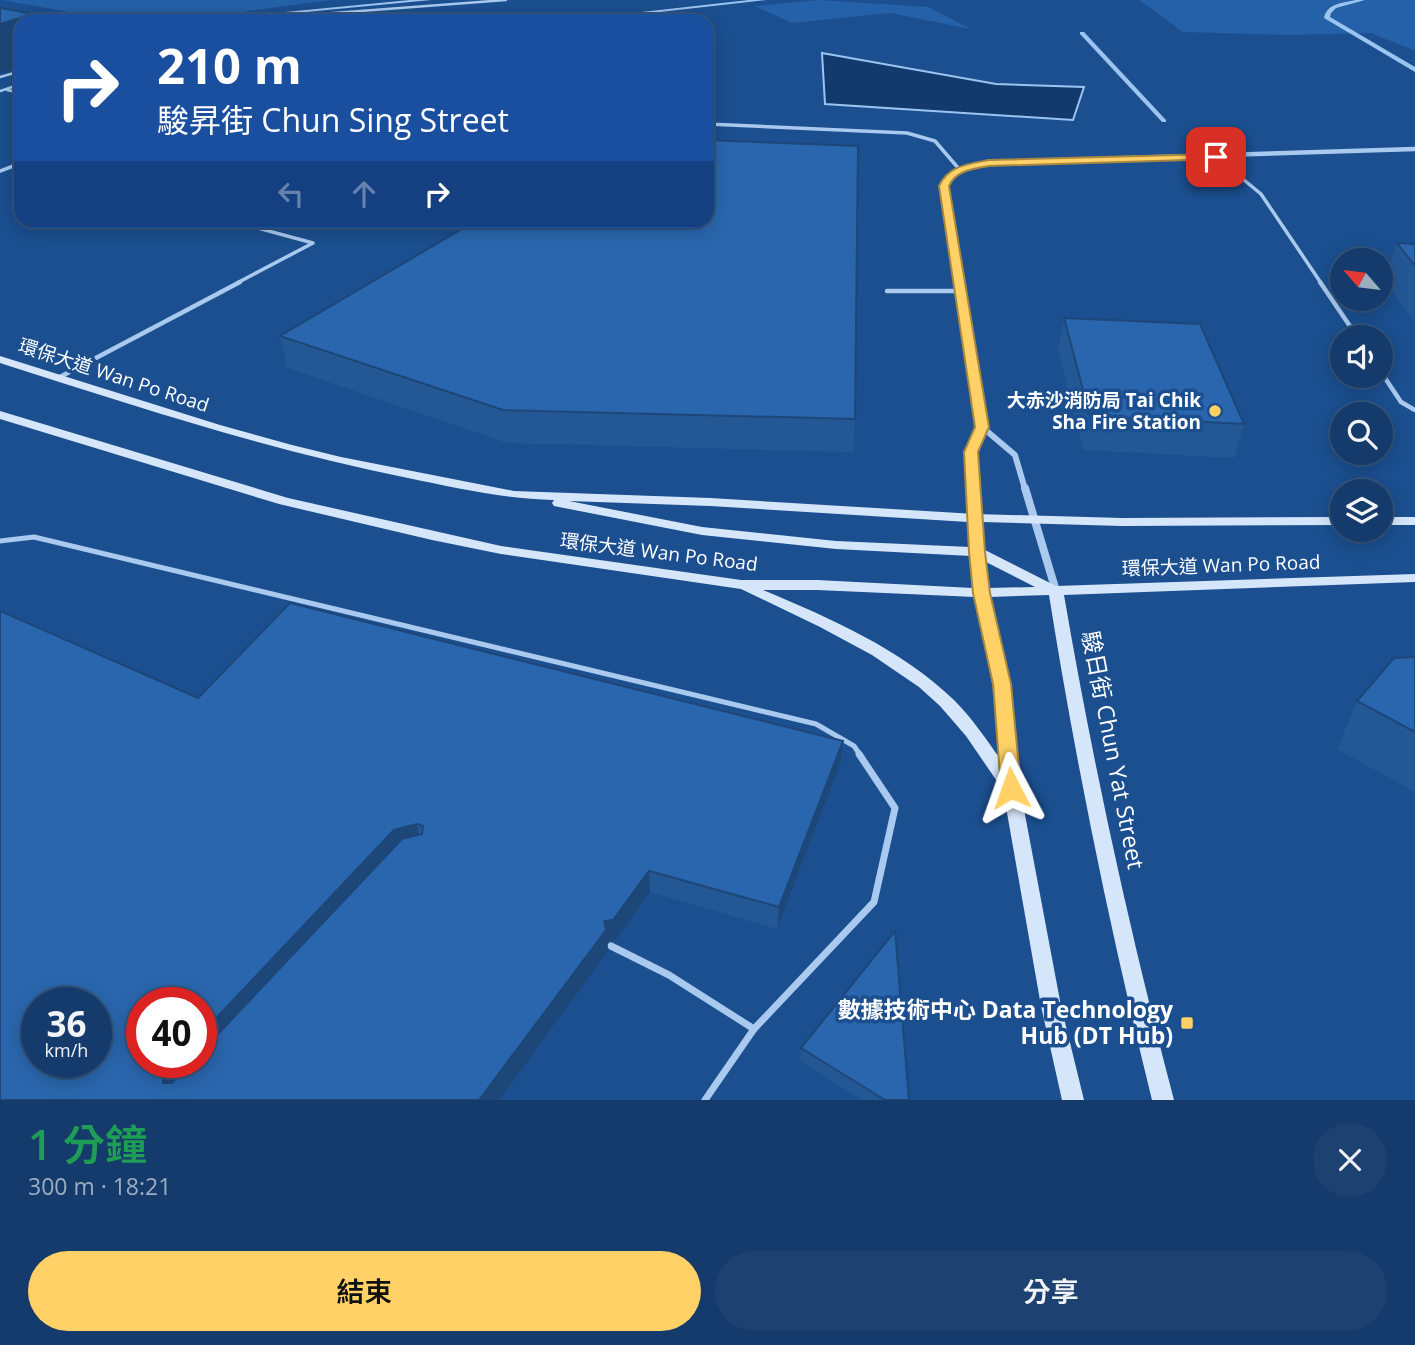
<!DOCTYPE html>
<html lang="zh-TW">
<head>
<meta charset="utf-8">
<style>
	body { margin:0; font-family:"Open Sans","Noto Sans TC",sans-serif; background:#1d4271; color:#f1f3f6; height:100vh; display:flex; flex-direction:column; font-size:26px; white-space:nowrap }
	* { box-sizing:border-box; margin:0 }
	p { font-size:23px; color:#9dadc1 }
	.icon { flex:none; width:38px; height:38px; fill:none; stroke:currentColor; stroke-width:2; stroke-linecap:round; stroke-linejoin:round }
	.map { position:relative; height:1100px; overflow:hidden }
	.sheet { display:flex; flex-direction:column; background:#143b6b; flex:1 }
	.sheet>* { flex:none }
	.banner { position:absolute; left:14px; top:14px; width:700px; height:214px; border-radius:21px; box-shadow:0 4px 18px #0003,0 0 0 2px #33557e; background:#1a4fa0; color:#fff; overflow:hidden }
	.needle { width:46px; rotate:298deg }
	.tools { position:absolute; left:1330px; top:248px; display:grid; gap:14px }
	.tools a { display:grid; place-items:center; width:63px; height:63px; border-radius:50%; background:#143b6b; box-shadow:0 4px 18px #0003,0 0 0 2px #33557e; font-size:35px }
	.speed { position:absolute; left:21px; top:987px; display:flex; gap:14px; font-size:35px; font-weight:700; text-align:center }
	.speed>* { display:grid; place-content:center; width:91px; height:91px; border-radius:50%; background:#143b6b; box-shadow:0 4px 18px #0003,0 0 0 2px #33557e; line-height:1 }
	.speed small { font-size:18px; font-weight:400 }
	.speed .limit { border:10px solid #d22; background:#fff; color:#111 }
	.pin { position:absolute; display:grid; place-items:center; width:60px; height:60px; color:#fff; margin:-30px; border-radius:14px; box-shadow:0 4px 10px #0006 }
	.me { position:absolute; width:77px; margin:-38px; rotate:356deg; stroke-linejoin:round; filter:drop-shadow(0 0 5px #0008) }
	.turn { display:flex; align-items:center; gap:24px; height:147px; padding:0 28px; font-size:32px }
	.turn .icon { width:91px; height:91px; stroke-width:2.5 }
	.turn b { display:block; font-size:49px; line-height:60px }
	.lanes { display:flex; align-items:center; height:66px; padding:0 28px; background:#0003; justify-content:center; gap:35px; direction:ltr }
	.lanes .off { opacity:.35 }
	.round { display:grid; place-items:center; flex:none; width:74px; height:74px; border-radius:37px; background:#1d4271 }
	.overview { display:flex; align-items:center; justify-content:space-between; height:119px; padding:0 28px }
	h1 { font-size:42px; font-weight:600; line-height:52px; color:#1e9e55 }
	.primary-button { display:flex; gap:14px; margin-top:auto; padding:14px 28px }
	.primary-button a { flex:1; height:80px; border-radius:42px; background:#ffd166; color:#111; font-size:28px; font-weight:600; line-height:80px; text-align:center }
	.primary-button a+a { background:#1d4271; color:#f1f3f6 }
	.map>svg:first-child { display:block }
	.green { fill:#2461a8 }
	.water { fill:#123a6d; stroke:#9cc4f0; stroke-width:2 }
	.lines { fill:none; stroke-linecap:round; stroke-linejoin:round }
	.stream { fill:#9cc4f0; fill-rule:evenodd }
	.lane-far4 { stroke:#a9c9ee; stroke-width:2.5 }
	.lane-far3 { stroke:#a9c9ee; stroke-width:3.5 }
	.lane-far2 { stroke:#a9c9ee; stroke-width:4.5 }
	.lane-far1 { stroke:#a9c9ee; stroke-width:5 }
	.lane { stroke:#a9c9ee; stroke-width:7 }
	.street-far2 { stroke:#a9c9ee; stroke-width:4.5 }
	.street-far1 { stroke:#a9c9ee; stroke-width:6 }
	.street { stroke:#a9c9ee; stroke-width:8 }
	.secondary { fill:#d6e6fa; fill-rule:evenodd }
	.wall { fill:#245895 }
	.shaded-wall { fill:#1d4779 }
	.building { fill:#2a66ad; stroke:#1d4779; stroke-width:2; fill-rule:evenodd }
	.route { fill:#ffd166; stroke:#a68842; stroke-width:2 }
	.poi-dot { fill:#ffd166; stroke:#1b4f8f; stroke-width:2.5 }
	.labels { text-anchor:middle; stroke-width:7; stroke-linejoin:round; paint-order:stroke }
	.street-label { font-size:19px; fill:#fff; stroke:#1b4f8f }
	.poi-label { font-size:19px; font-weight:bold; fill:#fff; stroke:#1b4f8f; text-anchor:end }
	.near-street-label { font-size:23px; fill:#fff; stroke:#1b4f8f }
	.near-poi-label { font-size:23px; font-weight:bold; fill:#fff; stroke:#1b4f8f; text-anchor:end }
</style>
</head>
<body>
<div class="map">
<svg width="1415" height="1100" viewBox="0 0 1415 1100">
	<rect width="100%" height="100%" fill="#1b4f8f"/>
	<!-- green -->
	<g class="green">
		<polygon points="2,0 332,0 171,21 120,21"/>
		<polygon points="819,0 928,7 971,29 890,13 792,23 755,6"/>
		<polygon points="1139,0 1415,0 1415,51 1371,33 1292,35 1183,32"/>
	</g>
	<!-- water -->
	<polygon class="water" points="822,53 996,84 1084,87 1073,120 825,104"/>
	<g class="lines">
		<!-- stream -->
		<g class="stream">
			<polygon points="410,0 431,0 213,21 191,21"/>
			<polygon points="749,0 767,0 580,21 561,21"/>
			<path d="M1356,0H1365L1336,8L1331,13L1330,17L1415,67V72L1324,18C1327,3 1343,3 1356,0Z"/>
			<polygon points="1080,32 1084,32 1166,120 1166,122 1162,122 1080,34"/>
		</g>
		<!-- lane-far4 -->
		<g class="lane-far4">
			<polyline points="229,21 506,0"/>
			<polyline points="0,77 21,71"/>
			<polyline points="7,90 21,93"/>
			<polyline points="0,91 21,84"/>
		</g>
		<!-- lane-far3 -->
		<g class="lane-far3">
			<polyline points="707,124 907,133 935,141 959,169"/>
			<polyline points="1216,157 1261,194 1321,283"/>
			<polyline points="0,171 21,163"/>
			<polyline points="228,220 313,243 237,283"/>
		</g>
		<!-- lane-far2 -->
		<g class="lane-far2">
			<polyline points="1320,282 1358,338"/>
			<polyline points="887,291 961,291"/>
			<polyline points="1381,372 1401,402 1415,410"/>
			<polyline points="58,378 240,282"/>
		</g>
		<!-- lane-far1 -->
		<polyline class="lane-far1" points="0,541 34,537 816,724 854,746 861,756"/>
		<!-- lane -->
		<g class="lane">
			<polyline points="611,946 669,975 754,1029"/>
			<polyline points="705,1100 754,1029 874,902 895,808 859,754"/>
		</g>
		<!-- street-far2 -->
		<path class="street-far2" d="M959,283L944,186C957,165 980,164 1003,162L1415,149"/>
		<!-- street-far1 -->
		<g class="street-far1">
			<polyline points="959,282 982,427 971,452 973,489"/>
			<polyline points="982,427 1015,455 1025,489"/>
		</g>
		<!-- street -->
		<g class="street">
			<polyline points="973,488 975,518"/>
			<polyline points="1025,488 1056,591"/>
		</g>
		<!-- secondary -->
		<g class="secondary">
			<path d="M0,356L220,425L292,445L341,457L514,491L710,498L975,514L1122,518L1342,517V525L1122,526L982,522L985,550L1056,586L1415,574V582L1064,595C1093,764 1130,934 1174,1100H1152C1111,934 1076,765 1049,595L989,597L1014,713L1020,788L1061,1006L1084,1100H1062L1041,1006L1003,790L966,736L940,706L919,687L872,655L820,627L741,589L501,554L432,540L279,504L0,419V411L288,498L501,546L741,580H817L973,588L971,556L836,549L702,535L559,507L554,506L552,503L554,500C504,499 457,488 408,478C268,450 135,406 0,363ZM569,501L710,506L968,522L970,547L836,541L702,527ZM986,562L1035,587L988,588ZM763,590H817L975,597L998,713L1001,760C986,739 972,718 954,700C901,649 830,618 763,590Z"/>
			<rect x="1381" y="517" width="34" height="8"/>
		</g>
	</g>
	<!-- wall -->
	<g class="wall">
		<polygon points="1397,243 1415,244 1415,322 1384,280"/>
		<polygon points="1064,318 1244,424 1234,458 1083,450 1058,349"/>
		<polygon points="280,336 855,419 853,452 507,443 287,368"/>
		<polygon points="1415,657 1415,792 1337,749 1357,701"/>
		<polygon points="198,698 843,741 841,761 777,929 650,892 615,941 607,942 608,951"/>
		<polygon points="801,1048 909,1100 862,1100 800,1061"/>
	</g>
	<!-- shaded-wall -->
	<g class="shaded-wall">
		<polygon points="34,14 36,21 21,21 21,67 0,73 0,24"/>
		<polygon points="843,741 841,761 777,929 779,907"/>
		<polygon points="417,824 421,845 172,1096 163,1083 163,1075 175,1062 201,1062 201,1034 394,830"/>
		<polygon points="649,871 650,892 615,941 607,942 608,951 499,1100 479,1100 604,921"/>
	</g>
	<!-- building -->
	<g class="building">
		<polygon points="0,8 34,14 0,24"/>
		<polygon points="707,140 858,146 855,419 503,410 280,336 477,220 707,220"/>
		<polygon points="1397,243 1415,244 1415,266"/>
		<polygon points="1064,318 1200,324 1244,424 1090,416"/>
		<path d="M290,603L843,741L779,907L649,871L613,920L604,921L606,930L479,1100H0V611L198,698ZM417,824L423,826L422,834L402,839L201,1052V1062H192L172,1083H163V1075L175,1062H142V1003H201V1034L394,830ZM37,1003H96V1062H37Z"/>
		<polygon points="1415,657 1415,732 1357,701 1394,658"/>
		<polygon points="895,931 909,1100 885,1100 801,1048"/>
	</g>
	<!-- route -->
	<path class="route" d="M1216,154L1220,155V159L989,166C974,169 956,170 949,186L989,427L978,452L985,552L990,593L1011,684L1021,788L1018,793L1011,796L1004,793L1001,788L993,684L973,593L969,552L964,452L975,427L939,186C949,165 969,164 989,160Z"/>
	<!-- markers -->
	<g class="poi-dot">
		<circle cx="1215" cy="411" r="7"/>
		<rect x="1180" y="1016" width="14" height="14" rx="3.5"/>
	</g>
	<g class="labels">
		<!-- street labels -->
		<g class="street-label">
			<text transform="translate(114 375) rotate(18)" y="7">環保大道 Wan Po Road</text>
			<text transform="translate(659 552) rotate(7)" y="7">環保大道 Wan Po Road</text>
			<text transform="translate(1221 565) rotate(-2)" y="7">環保大道 Wan Po Road</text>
		</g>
		<!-- poi labels -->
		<g class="poi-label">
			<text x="1201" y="407">大赤沙消防局 Tai Chik<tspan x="1201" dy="22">Sha Fire Station</tspan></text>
		</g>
		<!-- near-street labels -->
		<g class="near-street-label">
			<text transform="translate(1113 750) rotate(79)" y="8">駿日街 Chun Yat Street</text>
		</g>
		<!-- near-poi labels -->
		<g class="near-poi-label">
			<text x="1173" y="1018">數據技術中心 Data Technology<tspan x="1173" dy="26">Hub (DT Hub)</tspan></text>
		</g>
	</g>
</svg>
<div class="tools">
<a><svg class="needle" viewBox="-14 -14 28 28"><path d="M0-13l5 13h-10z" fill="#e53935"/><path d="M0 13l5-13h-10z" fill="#9dadc1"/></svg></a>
<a><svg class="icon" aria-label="sound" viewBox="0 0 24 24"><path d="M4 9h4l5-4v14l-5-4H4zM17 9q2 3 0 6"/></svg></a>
<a><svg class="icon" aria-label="search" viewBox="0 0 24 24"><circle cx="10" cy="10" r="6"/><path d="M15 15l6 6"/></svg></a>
<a><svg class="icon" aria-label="layers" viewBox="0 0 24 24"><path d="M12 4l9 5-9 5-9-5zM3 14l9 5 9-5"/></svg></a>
</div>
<div class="speed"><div>36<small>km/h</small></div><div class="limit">40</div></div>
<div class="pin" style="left:1216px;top:157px;background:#d93025"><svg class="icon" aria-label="arrive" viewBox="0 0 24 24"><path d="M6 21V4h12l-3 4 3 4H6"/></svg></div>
<svg class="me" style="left:1011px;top:788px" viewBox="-20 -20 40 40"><path d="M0-17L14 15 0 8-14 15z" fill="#ffd166" stroke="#fff" stroke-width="4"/></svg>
<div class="banner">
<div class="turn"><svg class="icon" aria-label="right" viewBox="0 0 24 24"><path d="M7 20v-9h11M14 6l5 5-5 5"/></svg><div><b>210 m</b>駿昇街 Chun Sing Street</div></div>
<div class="lanes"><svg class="icon off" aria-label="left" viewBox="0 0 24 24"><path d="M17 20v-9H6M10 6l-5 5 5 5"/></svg><svg class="icon off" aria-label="ahead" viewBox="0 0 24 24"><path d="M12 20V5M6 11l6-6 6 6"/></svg><svg class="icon" aria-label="right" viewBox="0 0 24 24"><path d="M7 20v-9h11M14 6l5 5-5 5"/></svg></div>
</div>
</div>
<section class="sheet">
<div class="overview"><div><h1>1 分鐘</h1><p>300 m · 18:21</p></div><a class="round"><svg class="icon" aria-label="close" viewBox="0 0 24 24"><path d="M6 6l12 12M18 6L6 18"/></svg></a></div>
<div class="primary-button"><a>結束</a><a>分享</a></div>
</section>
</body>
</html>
